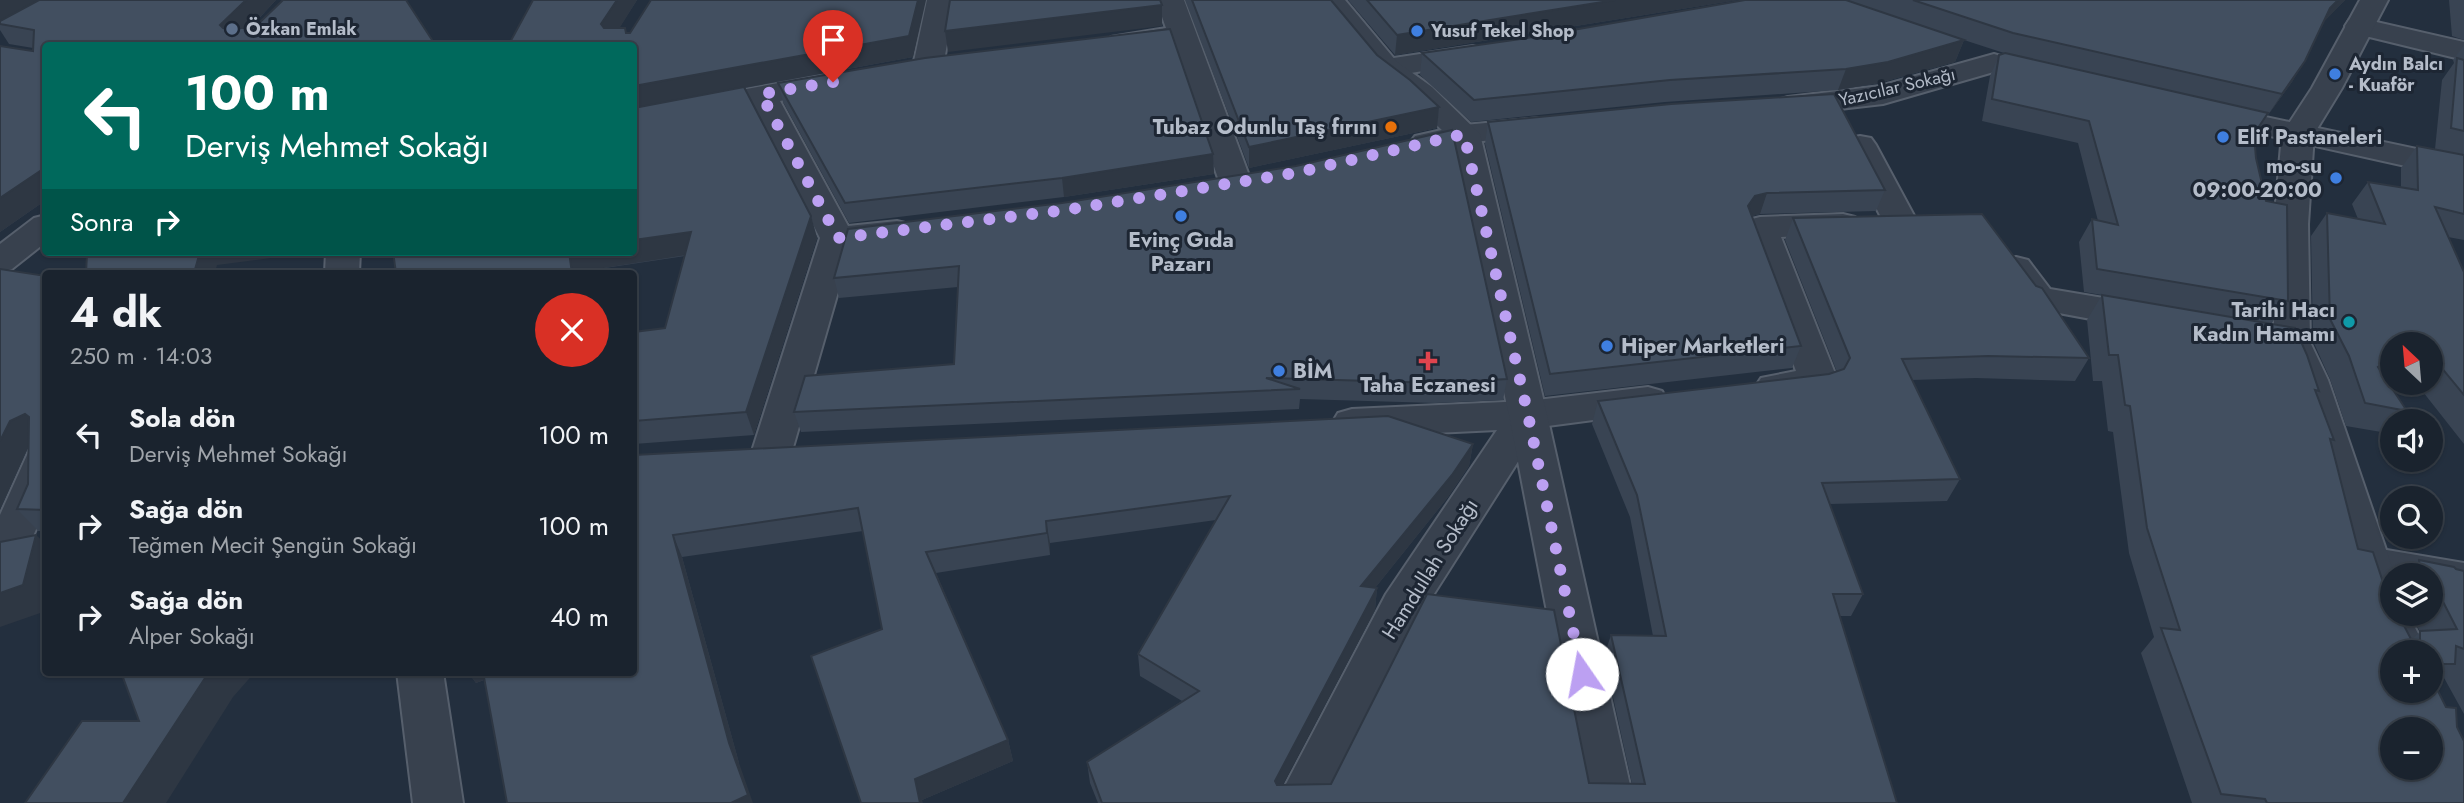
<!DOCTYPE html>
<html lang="tr">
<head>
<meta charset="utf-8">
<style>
	body { margin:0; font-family:Jost,sans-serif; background:#232b36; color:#f1f3f6; height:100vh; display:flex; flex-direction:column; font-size:26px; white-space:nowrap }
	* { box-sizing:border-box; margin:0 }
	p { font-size:23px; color:#9fa4aa }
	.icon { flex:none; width:38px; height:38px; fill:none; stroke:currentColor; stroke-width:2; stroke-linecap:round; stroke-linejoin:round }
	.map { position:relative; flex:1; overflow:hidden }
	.side { position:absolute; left:42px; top:270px; width:595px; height:406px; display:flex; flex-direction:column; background:#1a232e; border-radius:7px; box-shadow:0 2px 5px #0004,0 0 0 2px #38404a }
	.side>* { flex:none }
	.hud { position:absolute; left:42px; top:42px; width:595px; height:214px; border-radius:7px; box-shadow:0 2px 5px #0004,0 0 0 2px #38404a; background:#00695c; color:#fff; overflow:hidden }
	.needle { width:46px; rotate:334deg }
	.buttons { position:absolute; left:2380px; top:332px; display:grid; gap:14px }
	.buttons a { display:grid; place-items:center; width:63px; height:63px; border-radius:50%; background:#1a232e; box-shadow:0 2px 5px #0004,0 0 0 2px #38404a; font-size:35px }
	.pin { position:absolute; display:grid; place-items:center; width:60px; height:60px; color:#fff; margin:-72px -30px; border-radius:50% 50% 50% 0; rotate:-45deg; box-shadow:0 0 7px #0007 }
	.pin .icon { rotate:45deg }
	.me { position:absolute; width:77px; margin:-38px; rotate:348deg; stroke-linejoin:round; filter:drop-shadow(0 0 5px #0008) }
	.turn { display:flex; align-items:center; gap:24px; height:147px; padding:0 28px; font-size:32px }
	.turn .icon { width:91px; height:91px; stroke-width:2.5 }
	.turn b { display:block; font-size:49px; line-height:60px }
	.then { display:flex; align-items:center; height:66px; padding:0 28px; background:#0003; gap:14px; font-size:26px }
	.round { display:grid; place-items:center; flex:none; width:74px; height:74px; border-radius:37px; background:#232b36 }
	.head { display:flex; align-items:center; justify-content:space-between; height:119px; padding:0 28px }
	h1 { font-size:42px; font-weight:700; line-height:52px }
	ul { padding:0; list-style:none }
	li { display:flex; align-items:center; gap:21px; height:91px; padding:0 28px }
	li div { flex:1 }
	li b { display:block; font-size:26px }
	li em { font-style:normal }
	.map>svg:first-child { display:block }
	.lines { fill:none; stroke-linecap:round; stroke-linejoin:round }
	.minor-casing { stroke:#565f6c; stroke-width:4 }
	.tertiary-casing { stroke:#565f6c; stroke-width:4 }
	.minor { fill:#38414e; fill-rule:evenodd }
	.tertiary { fill:#38414e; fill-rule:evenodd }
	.wall { fill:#394453; fill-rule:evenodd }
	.shaded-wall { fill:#2e3743 }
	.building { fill:#424f60; stroke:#2e3743; stroke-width:2; fill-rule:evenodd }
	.route { stroke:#bca0f2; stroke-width:12; stroke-dasharray:0 21.6 }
	.service-dot { fill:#5c6f8a; stroke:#1d2633; stroke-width:2.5 }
	.shop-dot { fill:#3f7fe0; stroke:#1d2633; stroke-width:2.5 }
	.food-dot { fill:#e8710a; stroke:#1d2633; stroke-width:2.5 }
	.culture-dot { fill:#0f9aa8; stroke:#1d2633; stroke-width:2.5 }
	.health-dot { fill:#e0444e; stroke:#1d2633; stroke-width:2.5 }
	.labels { text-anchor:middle; stroke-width:6; stroke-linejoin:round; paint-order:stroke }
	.far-poi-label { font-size:18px; font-weight:bold; fill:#b4bcc9; stroke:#1d2633; text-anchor:start }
	.far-street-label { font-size:18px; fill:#b4bcc9; stroke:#1d2633 }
	.poi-label { font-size:21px; font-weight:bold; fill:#b4bcc9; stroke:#1d2633; text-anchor:end }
	.street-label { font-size:21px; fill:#b4bcc9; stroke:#1d2633 }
</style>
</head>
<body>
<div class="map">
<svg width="2464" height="803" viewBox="0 0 2464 803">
	<rect width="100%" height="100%" fill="#232f3e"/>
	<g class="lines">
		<!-- minor casing -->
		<g class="minor-casing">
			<g id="minor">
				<polygon points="927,0 955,0 943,66 938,72 928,75 918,72 913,66"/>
				<polygon points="1156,0 1184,0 1251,181 1246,188 1235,191 1224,188 1219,181 1172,45 1121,52 1111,49 1107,43 1111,37 1166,28"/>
				<polygon points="2359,18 2464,42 2464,60 2349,32 2345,26 2349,20"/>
				<polygon points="1473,46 1483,49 1487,55 1483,61 1387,77 1377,74 1372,68 1377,62 1387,59"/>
				<polygon points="1994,54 2004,57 2009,63 2004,69 1883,104 1788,115 1777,112 1773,106 1777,100 1788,97 1880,86"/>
				<polygon points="832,73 842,76 847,82 842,88 780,101 848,226 897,221 909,224 914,231 909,238 851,247 792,451 786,461 772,466 758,461 752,451 820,238 752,106 634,128 634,110"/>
				<polygon points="2209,105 2464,159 2464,179 2198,120 2194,114 2198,108"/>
				<polygon points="1539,118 1550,120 1554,127 1550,134 1464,143 1426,152 1415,150 1410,143 1415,136 1464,125"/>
				<polygon points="1860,136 1871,138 1876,145 1918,223 1913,230 1901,233 1889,230 1884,223 1844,145 1849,138"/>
				<path d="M1843,214L1855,217L1860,224L1855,231L1843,234L1781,237L1838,381L1832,390C1810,397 1783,403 1761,396L1755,387L1761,378L1796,371L1743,227L1748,220L1760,217Z"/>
				<polygon points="46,215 46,242 12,269 0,272 0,244 34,218"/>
				<polygon points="326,252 360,252 359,273 325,273"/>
				<polygon points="2016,257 2028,260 2050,289 2145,305 2158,309 2163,317 2158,325 2145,329 2026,307 1999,268 2004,260"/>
				<polygon points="1648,387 1662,391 1667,401 1662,411 1540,427 1418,619 1327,803 1276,803 1386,594 1497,430 1352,437 1338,433 1332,423 1338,413 1352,409 1528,401"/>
				<polygon points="46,439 46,506 15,578 0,583 0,515 32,444"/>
				<polygon points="2369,547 2464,563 2464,597 2431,592 2431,576 2392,576 2392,585 2354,576 2347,564 2354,552"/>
				<polygon points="397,672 443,672 463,803 413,803"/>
			</g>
		</g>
		<!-- tertiary casing -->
		<g class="tertiary-casing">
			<g id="tertiary">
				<polygon points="1317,0 1345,0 1397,62 1432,87 1480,134 1547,415 1634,803 1584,803 1509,415 1449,137 1410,99 1377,74"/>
				<polygon points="2360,0 2388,0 2342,88 2314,134 2308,224 2310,342 2328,380 2395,576 2392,576 2392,614 2408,614 2428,653 2392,653 2392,668 2389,666 2364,615 2290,380 2274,342 2274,224 2282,134 2312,88"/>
			</g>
		</g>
		<!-- minor -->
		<use href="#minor" class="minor"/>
		<!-- tertiary -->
		<use href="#tertiary" class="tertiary"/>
	</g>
	<!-- wall -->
	<g class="wall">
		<polygon points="0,0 276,0 250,28 46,46 46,200 0,232 0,46 33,51 33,48 9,44 0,30"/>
		<polygon points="533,0 637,0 619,28 626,33 913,57 745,88 811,216 817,238 754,435 634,444 634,332 665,328 685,256 578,272 634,252"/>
		<polygon points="1185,0 1331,0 1377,55 1439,107 1437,128 1249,168"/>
		<polygon points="1348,0 1738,0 1395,55"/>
		<path d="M1745,0H2345L2323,22L2292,82L2268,115H2267L2254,136L2256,158L2288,301L2271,324L2319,391L2317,394L2334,440L2331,443L2358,549L2386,591L2411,640L2420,632L2411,614H2431V576H2404L2419,560L2464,571V714L2443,676L2434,683L2457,727L2464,803H2192L2141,653L2154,637L2129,553L2113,432L2108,431L2102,381H2093L2087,320L2102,295L2084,292L2079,242L2092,219L2098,221L2078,143L1982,121L1990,76L1999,55L2004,53L1964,40L1955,62L1879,83L1838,90L1665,102L1471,122L1420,75L1422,53L1527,38ZM2392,653H2431V691Z"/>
		<polygon points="2449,0 2464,0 2464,40 2452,36"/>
		<polygon points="2464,45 2464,240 2448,237 2464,272 2464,444 2416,383 2431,383 2431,345 2392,345 2392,367 2383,374 2407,411 2397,422 2392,422 2392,427 2387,433 2346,426 2330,379 2313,341 2311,236 2327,213 2358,219 2352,204 2368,182 2401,187 2401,168 2417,146 2435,149 2442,80 2454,63 2453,60"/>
		<polygon points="778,83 1213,154 1214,174 1064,197 849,223 783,102"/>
		<polygon points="1488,122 1885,190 1876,211 1760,214 1752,216 1801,346 1792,368 1545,396 1485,144"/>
		<polygon points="1793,218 2089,358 2075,381 1976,378 1912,380 1960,479 1947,501 1830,504 1863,594 1851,616 1840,616 1897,803 1098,803 1090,783 1087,762 1182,701 1140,676 1138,654 1216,520 1050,543 1050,555 936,573 1008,740 1013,761 922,800 882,629 863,531 682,557 739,763 484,680 476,683 468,672 634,672 634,455 1473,444 1469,466 1448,497 1375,588 1377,588 1375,610 1282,785 1589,783 1632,784 1604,656 1611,635 1653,636 1630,517 1592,424 1598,401 1829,374 1837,372 1785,240"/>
		<polygon points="848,229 1507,379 1503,400 1435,403 1300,399 1299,409 801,432 794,412 954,364 958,287 839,298 834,278"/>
		<polygon points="46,276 46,531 38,531 17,509 28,484 29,445 0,509"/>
	</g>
	<!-- shaded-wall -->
	<g class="shaded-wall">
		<polygon points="0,0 39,0 0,22"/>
		<polygon points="246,0 276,0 233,46 220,25"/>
		<polygon points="617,0 637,0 609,45 601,24"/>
		<polygon points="918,0 926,0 913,57 634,108 634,86"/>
		<polygon points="1615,0 1738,0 1395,55 1397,35"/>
		<polygon points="2338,0 2345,0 2318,28 2330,8"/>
		<polygon points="1162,5 1162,26 948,52 945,31"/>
		<polygon points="1964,40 1955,62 1879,83 1838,90 1846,69"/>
		<polygon points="2305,61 2292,82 2268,115 2282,94"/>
		<polygon points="1439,107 1437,128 1249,168 1249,147"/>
		<polygon points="1213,154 1214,174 1064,197 1062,178"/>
		<polygon points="46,167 46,200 0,232 0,198"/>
		<polygon points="1767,193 1760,214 1747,217 1748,206 1755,196"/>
		<polygon points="811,216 817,238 754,435 746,412"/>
		<polygon points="691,232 699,253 572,273 569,252 634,252 634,240"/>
		<polygon points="200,252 316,252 217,265 215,273 194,273"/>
		<polygon points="2392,357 2392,367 2360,390 2378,367"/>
		<polygon points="25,414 45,437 30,443 0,509 0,441 10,421"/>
		<polygon points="1473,444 1469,466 1448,497 1359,608 1361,586"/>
		<polygon points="1046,521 1050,543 1050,555 1047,533"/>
		<polygon points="36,535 46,544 46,611 0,627 0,593"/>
		<polygon points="673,535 682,557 739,763 753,803 731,803 729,743"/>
		<polygon points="1377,588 1375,610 1274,802 1275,781"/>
		<polygon points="209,672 255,672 233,697 166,803 123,803"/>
		<polygon points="468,672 491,672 494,676 476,683"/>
		<polygon points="1008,740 1013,761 922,800 923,803 920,803 915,779"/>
	</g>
	<!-- building -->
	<g class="building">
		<polygon points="39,0 246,0 220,25 223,28 254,28 283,0 406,0 436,46 46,46 46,167 0,198 0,46 33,51 34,30 0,24 0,21"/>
		<polygon points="533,0 617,0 601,24 604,28 625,28 626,33 630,33 651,0 918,0 909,36 634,86 634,46 508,46"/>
		<polygon points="950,0 1160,0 1162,5 945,31"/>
		<polygon points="1192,0 1331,0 1377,55 1410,80 1439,107 1249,147"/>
		<polygon points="1367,0 1615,0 1397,35"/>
		<polygon points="1745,0 1846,0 1964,40 1888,62 1846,69 1670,80 1474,100 1422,53 1527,38"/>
		<polygon points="1913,0 2338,0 2330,8 2305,61 2282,94 2013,33"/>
		<polygon points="1170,29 1213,154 1062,178 845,203 778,83 925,58"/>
		<polygon points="2005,53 2268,113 2254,134 2256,158 2266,201 2287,205 2288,301 2097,269 2092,219 2118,225 2089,121 1992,99 1999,55"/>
		<polygon points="2457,58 2464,60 2464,131 2451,128"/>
		<polygon points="744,87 811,216 746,412 634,421 634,332 665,328 691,232 634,240 634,108"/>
		<polygon points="1834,94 1885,190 1767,193 1755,196 1748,206 1801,346 1550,374 1488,122 1671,104"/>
		<polygon points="1452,130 1507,379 1438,383 1266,378 1300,389 794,412 805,376 954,364 959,266 834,278 848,229 1062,203 1296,166"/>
		<polygon points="2417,146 2464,155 2464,214 2435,207 2464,272 2464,395 2431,355 2431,345 2422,345 2418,339 2410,345 2392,345 2392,357 2378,367 2407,411 2365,403 2349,356 2330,319 2327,213 2385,224 2368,182 2418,190"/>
		<polygon points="1982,214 2036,286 2042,288 2089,358 1988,356 1902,359 1960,479 1822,483 1863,594 1833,594 1897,803 1102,803 1087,762 1199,691 1138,654 1230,496 1046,521 1047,533 926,552 1008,740 915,779 920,803 861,803 811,656 882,629 858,508 673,535 729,743 748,795 731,803 507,803 483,672 634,672 634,455 1388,416 1473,444 1452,475 1361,586 1377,588 1275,781 1277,785 1331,784 1427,594 1554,610 1589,783 1645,784 1611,635 1666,636 1637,495 1598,401 1829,374 1844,369 1850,358 1793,218"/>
		<polygon points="99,252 200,252 194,273 86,273 87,254 98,254"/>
		<polygon points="393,252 569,252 572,273 396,273"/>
		<polygon points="0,269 46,276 46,510 17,509 28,484 29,417 25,414 10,421 0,441"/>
		<path d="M2102,295L2295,328L2307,355L2319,391L2315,390L2334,440L2330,439L2358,549L2373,552L2386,591L2392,603V614H2398L2413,643L2420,645V631L2457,629L2436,588L2431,587V576H2420L2419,560L2454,567L2456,569L2464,571V649L2456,646L2455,664H2431V653H2392V691H2431V677L2446,707L2456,708L2457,727L2464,741V803H2267L2265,799L2221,794L2161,628L2180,630L2147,528L2130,406L2125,405L2118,355H2109ZM2392,730H2431V768H2392Z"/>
		<polygon points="36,535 23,585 0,593 0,542"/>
		<polygon points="121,672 209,672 123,803 25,803 82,721 139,721"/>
	</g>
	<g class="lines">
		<!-- route -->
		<polyline class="route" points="833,82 761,94 838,238 1065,210 1295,173 1464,134 1528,415 1582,674"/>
	</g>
	<!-- markers -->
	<circle class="service-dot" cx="232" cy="29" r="7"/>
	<g class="shop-dot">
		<circle cx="1417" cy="31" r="7"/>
		<circle cx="2335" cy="74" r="7"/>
		<circle cx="2223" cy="137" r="7"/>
		<circle cx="2336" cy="178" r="7"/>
		<circle cx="1181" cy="216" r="7"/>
		<circle cx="1607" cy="346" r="7"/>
		<circle cx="1279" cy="371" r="7"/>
	</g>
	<circle class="food-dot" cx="1391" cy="127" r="7"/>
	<circle class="culture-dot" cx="2349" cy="322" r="7"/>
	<path class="health-dot" d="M1424.5 350.5h7v7h7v7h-7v7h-7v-7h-7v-7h7z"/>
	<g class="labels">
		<!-- far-poi labels -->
		<g class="far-poi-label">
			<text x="246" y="35">Özkan Emlak</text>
			<text x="1431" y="37">Yusuf Tekel Shop</text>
			<text x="2349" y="70">Aydın Balcı<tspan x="2349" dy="21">- Kuaför</tspan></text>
		</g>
		<!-- far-street labels -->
		<g class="far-street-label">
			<text transform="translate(1897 87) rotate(-13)" y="6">Yazıcılar Sokağı</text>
		</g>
		<!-- poi labels -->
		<g class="poi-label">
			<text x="1377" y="134">Tubaz Odunlu Taş fırını</text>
			<text x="2237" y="144" text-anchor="start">Elif Pastaneleri</text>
			<text x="2322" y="173">mo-su<tspan x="2322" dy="24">09:00-20:00</tspan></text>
			<text x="1181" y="247" text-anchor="middle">Evinç Gıda<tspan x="1181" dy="24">Pazarı</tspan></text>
			<text x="2335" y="317">Tarihi Hacı<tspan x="2335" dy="24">Kadın Hamamı</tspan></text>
			<text x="1621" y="353" text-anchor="start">Hiper Marketleri</text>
			<text x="1293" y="378" text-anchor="start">BİM</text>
			<text x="1428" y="392" text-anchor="middle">Taha Eczanesi</text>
		</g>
		<!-- street labels -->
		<g class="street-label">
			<text transform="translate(1430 569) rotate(-58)" y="7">Hamdullah Sokağı</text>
		</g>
	</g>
</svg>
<div class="buttons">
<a><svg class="needle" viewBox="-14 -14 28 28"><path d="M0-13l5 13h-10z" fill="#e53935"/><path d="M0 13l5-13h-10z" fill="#9fa4aa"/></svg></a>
<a><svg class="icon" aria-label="sound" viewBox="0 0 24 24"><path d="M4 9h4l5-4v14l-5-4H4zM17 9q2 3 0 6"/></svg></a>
<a><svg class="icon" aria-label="search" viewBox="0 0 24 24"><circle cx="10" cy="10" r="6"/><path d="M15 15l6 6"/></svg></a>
<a><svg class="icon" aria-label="layers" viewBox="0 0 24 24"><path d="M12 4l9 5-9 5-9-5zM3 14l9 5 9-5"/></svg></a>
<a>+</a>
<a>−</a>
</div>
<div class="pin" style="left:833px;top:82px;background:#d93025"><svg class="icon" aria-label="arrive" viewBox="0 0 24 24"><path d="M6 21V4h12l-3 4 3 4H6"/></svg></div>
<svg class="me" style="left:1582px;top:674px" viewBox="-20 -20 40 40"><circle r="19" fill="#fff"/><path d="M0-13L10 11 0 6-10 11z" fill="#bca0f2"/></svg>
<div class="hud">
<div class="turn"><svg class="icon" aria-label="left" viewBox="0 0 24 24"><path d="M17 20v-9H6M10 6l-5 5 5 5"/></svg><div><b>100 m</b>Derviş Mehmet Sokağı</div></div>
<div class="then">Sonra<svg class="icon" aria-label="right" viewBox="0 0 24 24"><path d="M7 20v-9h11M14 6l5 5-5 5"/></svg></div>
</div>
<section class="side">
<div class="head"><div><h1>4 dk</h1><p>250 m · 14:03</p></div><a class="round" style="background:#d93025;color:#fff"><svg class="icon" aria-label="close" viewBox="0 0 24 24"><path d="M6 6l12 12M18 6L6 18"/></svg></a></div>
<ul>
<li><svg class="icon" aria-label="left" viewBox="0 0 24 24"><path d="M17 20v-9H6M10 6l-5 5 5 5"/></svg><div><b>Sola dön</b><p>Derviş Mehmet Sokağı</p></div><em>100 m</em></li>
<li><svg class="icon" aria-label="right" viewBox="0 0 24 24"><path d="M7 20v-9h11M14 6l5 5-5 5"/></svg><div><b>Sağa dön</b><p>Teğmen Mecit Şengün Sokağı</p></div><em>100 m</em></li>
<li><svg class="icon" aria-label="right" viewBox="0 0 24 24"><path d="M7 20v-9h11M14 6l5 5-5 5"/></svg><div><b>Sağa dön</b><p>Alper Sokağı</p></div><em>40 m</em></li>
</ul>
</section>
</div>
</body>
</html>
